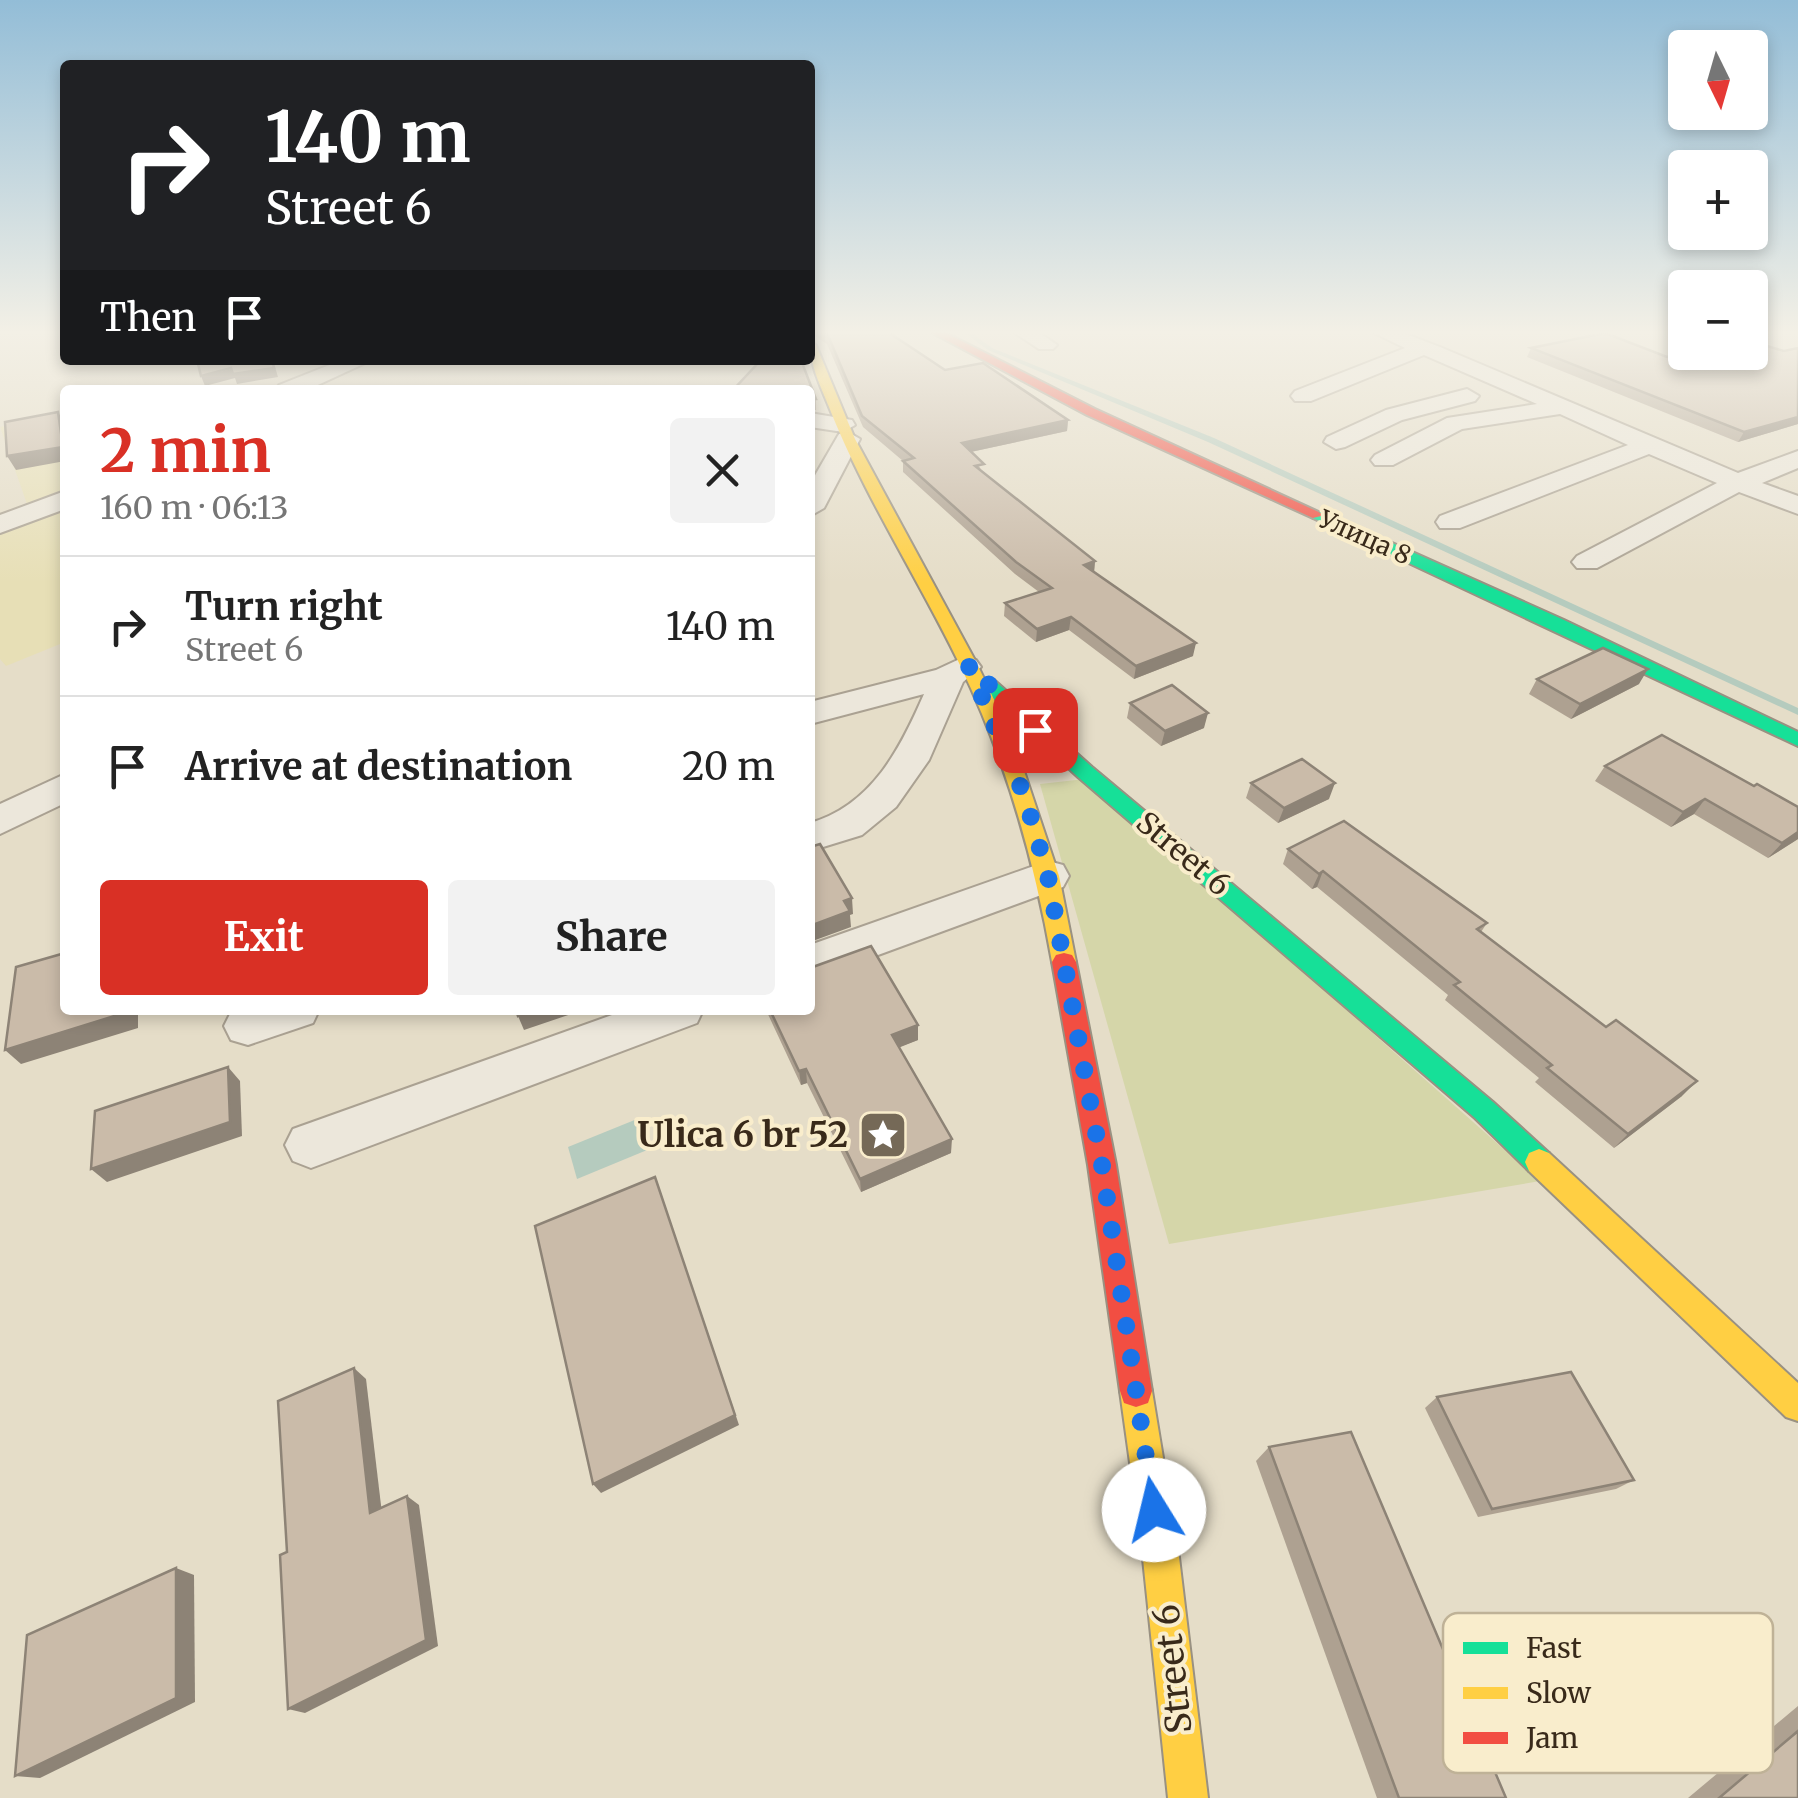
<!DOCTYPE html>
<html lang="en">
<head>
<meta charset="utf-8">
<style>
	body { margin:0; font-family:Merriweather,serif; background:#f2f2f2; color:#222; height:100vh; display:flex; flex-direction:column; font-size:38px; white-space:nowrap }
	* { box-sizing:border-box; margin:0 }
	p { font-size:32px; color:#767676 }
	.icon { flex:none; width:55px; height:55px; fill:none; stroke:currentColor; stroke-width:2; stroke-linecap:round; stroke-linejoin:round }
	.map { position:relative; flex:1; overflow:hidden }
	.side { position:absolute; left:60px; top:385px; width:755px; height:630px; display:flex; flex-direction:column; background:#fff; border-radius:10px; box-shadow:0 5px 15px #0003 }
	.side>* { flex:none }
	.guide { position:absolute; left:60px; top:60px; width:755px; height:305px; border-radius:10px; box-shadow:0 5px 15px #0003; background:#202124; color:#fff; overflow:hidden }
	.needle { width:65px; rotate:175deg }
	.buttons { position:absolute; left:1668px; top:30px; display:grid; gap:20px }
	.buttons a { display:grid; place-items:center; width:100px; height:100px; border-radius:10px; background:#fff; box-shadow:0 5px 15px #0003; font-size:50px }
	.pin { position:absolute; display:grid; place-items:center; width:85px; height:85px; color:#fff; margin:-42px; border-radius:20px; box-shadow:0 5px 15px #0006 }
	.me { position:absolute; width:110px; margin:-55px; rotate:351deg; stroke-linejoin:round; filter:drop-shadow(0 0 8px #0008) }
	.turn { display:flex; align-items:center; gap:35px; height:210px; padding:0 40px; font-size:45px }
	.turn .icon { width:130px; height:130px; stroke-width:2.5 }
	.turn b { display:block; font-size:70px; line-height:85px }
	.then { display:flex; align-items:center; height:95px; padding:0 40px; background:#0003; gap:20px; font-size:38px }
	.round { display:grid; place-items:center; flex:none; width:105px; height:105px; border-radius:10px; background:#f2f2f2 }
	.summary { display:flex; align-items:center; justify-content:space-between; height:170px; padding:0 40px }
	h1 { font-size:60px; font-weight:700; line-height:75px; color:#d93025 }
	.button { display:flex; gap:20px; margin-top:auto; padding:20px 40px }
	.button a { flex:1; height:115px; border-radius:10px; background:#d93025; color:#fff; font-size:40px; font-weight:700; line-height:115px; text-align:center }
	.button a+a { background:#f2f2f2; color:#222 }
	ul { padding:0; list-style:none }
	li { display:flex; align-items:center; gap:30px; height:140px; padding:0 40px; border-top:2px solid #e0e0e0 }
	li div { flex:1 }
	li b { display:block; font-size:38px }
	li em { font-style:normal }
	.map>svg:first-child { display:block }
	.farmland { fill:#e7dfb6 }
	.green { fill:#d5d6a9 }
	.water { fill:#b5cbbe }
	.lines { fill:none; stroke-linecap:round; stroke-linejoin:round }
	.stream { fill:#b5cbbe; fill-rule:evenodd }
	.street-casing { stroke:#aaa192; stroke-width:4 }
	.fast-casing { stroke:#999182; stroke-width:4 }
	.slow-casing { stroke:#999182; stroke-width:4 }
	.jam-casing { stroke:#999182; stroke-width:4 }
	.street { fill:#ece7db; fill-rule:evenodd }
	.fast { fill:#16e098; fill-rule:evenodd }
	.slow { fill:#ffcf43; fill-rule:evenodd }
	.jam { fill:#f24e42; fill-rule:evenodd }
	.wall { fill:#aea191 }
	.shaded-wall { fill:#8d8376 }
	.building { fill:#cabba9; stroke:#8d8376; stroke-width:2.5 }
	.route { stroke:#1a73e8; stroke-width:18; stroke-dasharray:0 32.4 }
	.labels { text-anchor:middle; stroke-width:8; stroke-linejoin:round; paint-order:stroke }
	.far-street-label { font-size:25px; fill:#392a1a; stroke:#f9edcc }
	.street-label { font-size:30px; fill:#392a1a; stroke:#f9edcc }
	.near-poi-label { font-size:35px; font-weight:bold; fill:#392a1a; stroke:#f9edcc; text-anchor:end }
	.near-street-label { font-size:35px; fill:#392a1a; stroke:#f9edcc }
	.key { fill:#f9edcc; stroke:#bfb297; stroke-width:2.5 }
	.key-label { font-size:28px; fill:#392a1a }
</style>
</head>
<body>
<div class="map">
<svg width="1798" height="1798" viewBox="0 0 1798 1798">
	<rect width="100%" height="100%" fill="#e5ddc8"/>
	<!-- farmland -->
	<g class="farmland">
		<polygon points="65,416 65,489 27,504 0,427"/>
		<polygon points="65,507 65,642 6,666 0,659 0,534"/>
	</g>
	<!-- green -->
	<polygon class="green" points="1085,779 1540,1181 1169,1244 1040,784"/>
	<!-- water -->
	<polygon class="water" points="642,1117 652,1148 577,1179 568,1147"/>
	<g class="lines">
		<!-- stream -->
		<polygon class="stream" points="962,331 969,331 992,348 1214,438 1798,708 1798,715 1208,442 988,350"/>
		<!-- street casing -->
		<g class="street-casing">
			<g id="street">
				<polygon points="1012,331 1037,331 1057,345 1053,349 1039,349"/>
				<polygon points="1370,331 1398,331 1440,347 1738,473 1798,451 1798,468 1762,483 1798,496 1798,514 1739,492 1597,568 1577,568 1572,562 1577,556 1717,483 1649,454 1460,528 1440,528 1436,522 1440,516 1628,445 1560,414 1462,429 1393,465 1375,465 1371,460 1375,455 1447,418 1537,404 1424,355 1311,401 1295,401 1291,396 1295,391 1405,348"/>
				<polygon points="342,360 372,360 307,390 276,390 279,385"/>
				<polygon points="1467,389 1479,396 1475,401 1402,420 1345,447 1336,449 1324,442 1327,437 1386,410"/>
				<polygon points="810,413 852,420 855,425 843,432 810,427"/>
				<polygon points="848,432 860,439 824,508 810,516 810,484 839,434"/>
				<polygon points="65,491 65,509 0,533 0,515"/>
				<path d="M964,657L976,660L981,667L963,682L929,760L896,807L862,835L810,851V823C872,805 900,749 924,694L810,724V702L936,670Z"/>
				<polygon points="65,774 65,803 0,834 0,804"/>
				<polygon points="1048,861 1063,865 1069,876 1063,887 810,980 810,945"/>
				<polygon points="238,1010 319,1010 313,1023 248,1045 231,1040 224,1026 231,1012"/>
				<polygon points="626,1010 703,1010 697,1023 311,1168 293,1161 285,1145 293,1129"/>
			</g>
		</g>
		<!-- fast casing -->
		<g class="fast-casing">
			<g id="fast">
				<polygon points="1313,512 1323,512 1564,620 1798,732 1798,746 1313,518"/>
				<polygon points="988,679 994,680 1092,767 1493,1102 1549,1153 1553,1162 1549,1171 1539,1175 1529,1171 1475,1118 1078,777 982,688 979,684"/>
			</g>
		</g>
		<!-- slow casing -->
		<g class="slow-casing">
			<g id="slow">
				<path d="M810,342L816,345L855,439L977,664L1014,741L1059,876L1076,962L1072,969H1056L1052,962C1034,859 1006,760 960,665C918,578 864,496 829,407C820,385 810,365 810,342Z"/>
				<polygon points="1539,1149 1549,1153 1798,1383 1798,1421 1786,1417 1529,1171 1525,1162 1529,1153"/>
				<polygon points="1136,1375 1148,1379 1152,1391 1178,1549 1208,1798 1168,1798 1142,1549 1120,1391 1124,1379"/>
			</g>
		</g>
		<!-- jam casing -->
		<g class="jam-casing">
			<g id="jam">
				<polygon points="929,331 942,331 1095,409 1325,515 1313,518 1087,415"/>
				<polygon points="1064,953 1072,955 1076,962 1116,1165 1152,1391 1148,1403 1136,1407 1124,1403 1120,1391 1088,1165 1052,962 1056,955"/>
			</g>
		</g>
		<!-- street -->
		<use href="#street" class="street"/>
		<!-- fast -->
		<use href="#fast" class="fast"/>
		<!-- slow -->
		<use href="#slow" class="slow"/>
		<!-- jam -->
		<use href="#jam" class="jam"/>
	</g>
	<!-- wall -->
	<g class="wall">
		<polygon points="810,331 890,331 894,336 945,370 1068,420 1067,431 971,452 983,473 1095,561 1094,571 1193,656 1134,679 1069,630 1036,642 1004,616 1005,603 1039,592 1015,574 903,472 903,461 863,427 827,344 812,334 810,335"/>
		<polygon points="1531,348 1667,357 1784,351 1798,348 1798,424 1738,442 1527,357"/>
		<polygon points="810,390 816,399 816,410 810,410"/>
		<polygon points="1537,679 1639,684 1571,719 1529,694"/>
		<polygon points="1130,703 1204,728 1161,746 1127,718"/>
		<polygon points="1662,735 1798,839 1768,858 1694,814 1671,827 1595,781 1605,766"/>
		<polygon points="1251,783 1329,799 1278,823 1246,798"/>
		<polygon points="1288,849 1487,923 1481,932 1682,1096 1614,1148 1535,1082 1539,1078 1445,1000 1448,995 1317,887 1312,889 1283,864"/>
		<polygon points="766,1010 810,1010 918,1025 918,1040 899,1047 951,1153 861,1192 807,1083 801,1085"/>
		<polygon points="1437,1397 1634,1480 1616,1489 1478,1517 1425,1408"/>
		<polygon points="1269,1447 1506,1798 1377,1798 1256,1461"/>
		<polygon points="1798,1706 1798,1798 1688,1798"/>
	</g>
	<!-- shaded-wall -->
	<g class="shaded-wall">
		<polygon points="273,360 278,377 237,384 235,378 205,386 201,376"/>
		<polygon points="58,412 65,425 65,461 16,470 7,456"/>
		<polygon points="1798,417 1798,424 1738,442 1744,432"/>
		<polygon points="1068,420 1067,431 961,454 962,443"/>
		<polygon points="1095,561 1094,573 1084,565"/>
		<polygon points="1071,617 1069,630 1036,642 1037,629"/>
		<polygon points="1196,643 1193,656 1134,679 1136,666"/>
		<polygon points="1648,669 1639,684 1571,719 1580,704"/>
		<polygon points="1208,713 1204,728 1161,746 1165,731"/>
		<polygon points="1335,783 1329,799 1278,823 1284,808"/>
		<polygon points="1705,799 1694,814 1671,827 1683,812"/>
		<polygon points="1798,832 1798,839 1768,858 1782,843"/>
		<polygon points="1323,871 1317,887 1312,889 1319,874"/>
		<polygon points="852,898 853,914 850,915 851,927 810,942 810,926 844,901"/>
		<polygon points="124,1010 138,1010 138,1028 21,1064 5,1050"/>
		<polygon points="534,1010 583,1010 524,1030 518,1016"/>
		<polygon points="918,1025 918,1040 893,1050 892,1035"/>
		<polygon points="228,1067 240,1081 242,1136 107,1182 91,1169"/>
		<polygon points="806,1069 807,1083 801,1085 799,1071"/>
		<polygon points="1697,1081 1682,1096 1614,1148 1628,1134"/>
		<polygon points="952,1139 951,1153 861,1192 860,1179"/>
		<polygon points="660,1191 739,1425 601,1493 593,1484"/>
		<polygon points="354,1368 366,1379 383,1522 370,1513"/>
		<polygon points="407,1496 419,1505 438,1646 305,1713 288,1709"/>
		<polygon points="176,1568 194,1575 195,1702 40,1778 15,1776"/>
	</g>
	<!-- building -->
	<g class="building">
		<polygon points="823,331 890,331 894,336 945,370 983,363 1068,420 962,443 984,464 975,466 1095,561 1084,565 1196,643 1136,666 1071,617 1037,629 1005,603 1052,588 1016,562 903,461 914,458 862,416 827,333"/>
		<polygon points="1605,333 1667,357 1685,352 1750,352 1750,341 1784,351 1798,348 1798,417 1744,432 1531,348"/>
		<polygon points="197,360 272,360 274,368 233,374 231,368 201,376"/>
		<polygon points="761,360 801,360 816,399 810,399 810,390 733,390"/>
		<polygon points="58,412 63,447 7,456 5,422"/>
		<polygon points="1603,648 1648,669 1580,704 1537,679"/>
		<polygon points="1172,685 1208,713 1165,731 1130,703"/>
		<polygon points="1662,735 1754,786 1757,784 1798,807 1798,832 1782,843 1705,799 1683,812 1605,766"/>
		<polygon points="1302,759 1335,783 1284,808 1251,783"/>
		<polygon points="1344,821 1487,923 1477,929 1606,1027 1616,1020 1697,1081 1628,1134 1547,1068 1552,1065 1454,985 1460,982 1323,871 1319,874 1288,849"/>
		<polygon points="820,844 852,898 844,901 850,911 810,926 810,847"/>
		<polygon points="871,946 918,1025 892,1035 952,1139 860,1179 806,1069 799,1071 770,1010 810,1010 810,968"/>
		<polygon points="65,953 65,1010 124,1010 124,1013 5,1050 16,967"/>
		<polygon points="516,1010 534,1010 518,1016"/>
		<polygon points="228,1067 230,1122 91,1169 95,1111"/>
		<polygon points="655,1177 735,1415 593,1484 535,1226"/>
		<polygon points="354,1368 370,1513 407,1496 426,1640 288,1709 280,1555 287,1552 278,1401"/>
		<polygon points="1571,1372 1634,1480 1492,1509 1437,1397"/>
		<polygon points="1351,1432 1506,1798 1399,1798 1269,1447"/>
		<polygon points="176,1568 176,1698 15,1776 27,1635"/>
		<polygon points="1798,1731 1798,1798 1719,1798"/>
	</g>
	<!-- sky -->
	<linearGradient id="sky" x2="0" y2="1"><stop stop-color="#93bdd7"/><stop offset="0.57" stop-color="#f3f0e6"/><stop offset="1" stop-color="#f3f0e6" stop-opacity="0"/></linearGradient>
	<rect width="1798" height="583" fill="url(#sky)"/>
	<g class="lines">
		<!-- route -->
		<polyline class="route" points="1035,730 968,664 1025,797 1048,876 1102,1165 1154,1510"/>
	</g>
	<!-- icons -->
	<defs>
		<g id="sight-square" transform="scale(2.5)"><rect x="-9" y="-9" width="18" height="18" rx="4" fill="#756957" stroke="#f9edcc"/><path d="M0-6L1.8-2.2L6-1.7L2.9 1.2L3.7 5.4L0 3.3L-3.7 5.4L-2.9 1.2L-6-1.7L-1.8-2.2Z" fill="#fff"/></g>
	</defs>
	<g fill-rule="evenodd">
		<use href="#sight-square" x="883" y="1135"/>
	</g>
	<g class="labels">
		<!-- far-street labels -->
		<g class="far-street-label">
			<text transform="translate(1365 537) rotate(24)" y="9">Улица 8</text>
		</g>
		<!-- street labels -->
		<g class="street-label">
			<text transform="translate(1183 854) rotate(40)" y="10">Street 6</text>
		</g>
		<!-- near-poi labels -->
		<g class="near-poi-label">
			<text x="848" y="1147">Ulica 6 br 52</text>
		</g>
		<!-- near-street labels -->
		<g class="near-street-label">
			<text transform="translate(1173 1669) rotate(-96)" y="12">Street 6</text>
		</g>
	</g>
	<!-- legend -->
	<rect x="1443" y="1613" width="330" height="160" rx="15" class="key"/>
	<rect x="1463" y="1642" width="45" height="12" fill="#16e098"/>
	<rect x="1463" y="1687" width="45" height="12" fill="#ffcf43"/>
	<rect x="1463" y="1732" width="45" height="12" fill="#f24e42"/>
	<g class="key-label">
		<text x="1526" y="1658">Fast</text>
		<text x="1526" y="1703">Slow</text>
		<text x="1526" y="1748">Jam</text>
	</g>
</svg>
<div class="buttons">
<a><svg class="needle" viewBox="-14 -14 28 28"><path d="M0-13l5 13h-10z" fill="#e53935"/><path d="M0 13l5-13h-10z" fill="#767676"/></svg></a>
<a>+</a>
<a>−</a>
</div>
<div class="pin" style="left:1035px;top:730px;background:#d93025"><svg class="icon" aria-label="arrive" viewBox="0 0 24 24"><path d="M6 21V4h12l-3 4 3 4H6"/></svg></div>
<svg class="me" style="left:1154px;top:1510px" viewBox="-20 -20 40 40"><circle r="19" fill="#fff"/><path d="M0-13L10 11 0 6-10 11z" fill="#1a73e8"/></svg>
<div class="guide">
<div class="turn"><svg class="icon" aria-label="right" viewBox="0 0 24 24"><path d="M7 20v-9h11M14 6l5 5-5 5"/></svg><div><b>140 m</b>Street 6</div></div>
<div class="then">Then<svg class="icon" aria-label="arrive" viewBox="0 0 24 24"><path d="M6 21V4h12l-3 4 3 4H6"/></svg></div>
</div>
<section class="side">
<div class="summary"><div><h1>2 min</h1><p>160 m · 06:13</p></div><a class="round"><svg class="icon" aria-label="close" viewBox="0 0 24 24"><path d="M6 6l12 12M18 6L6 18"/></svg></a></div>
<ul>
<li><svg class="icon" aria-label="right" viewBox="0 0 24 24"><path d="M7 20v-9h11M14 6l5 5-5 5"/></svg><div><b>Turn right</b><p>Street 6</p></div><em>140 m</em></li>
<li><svg class="icon" aria-label="arrive" viewBox="0 0 24 24"><path d="M6 21V4h12l-3 4 3 4H6"/></svg><div><b>Arrive at destination</b></div><em>20 m</em></li>
</ul>
<div class="button"><a>Exit</a><a>Share</a></div>
</section>
</div>
</body>
</html>
